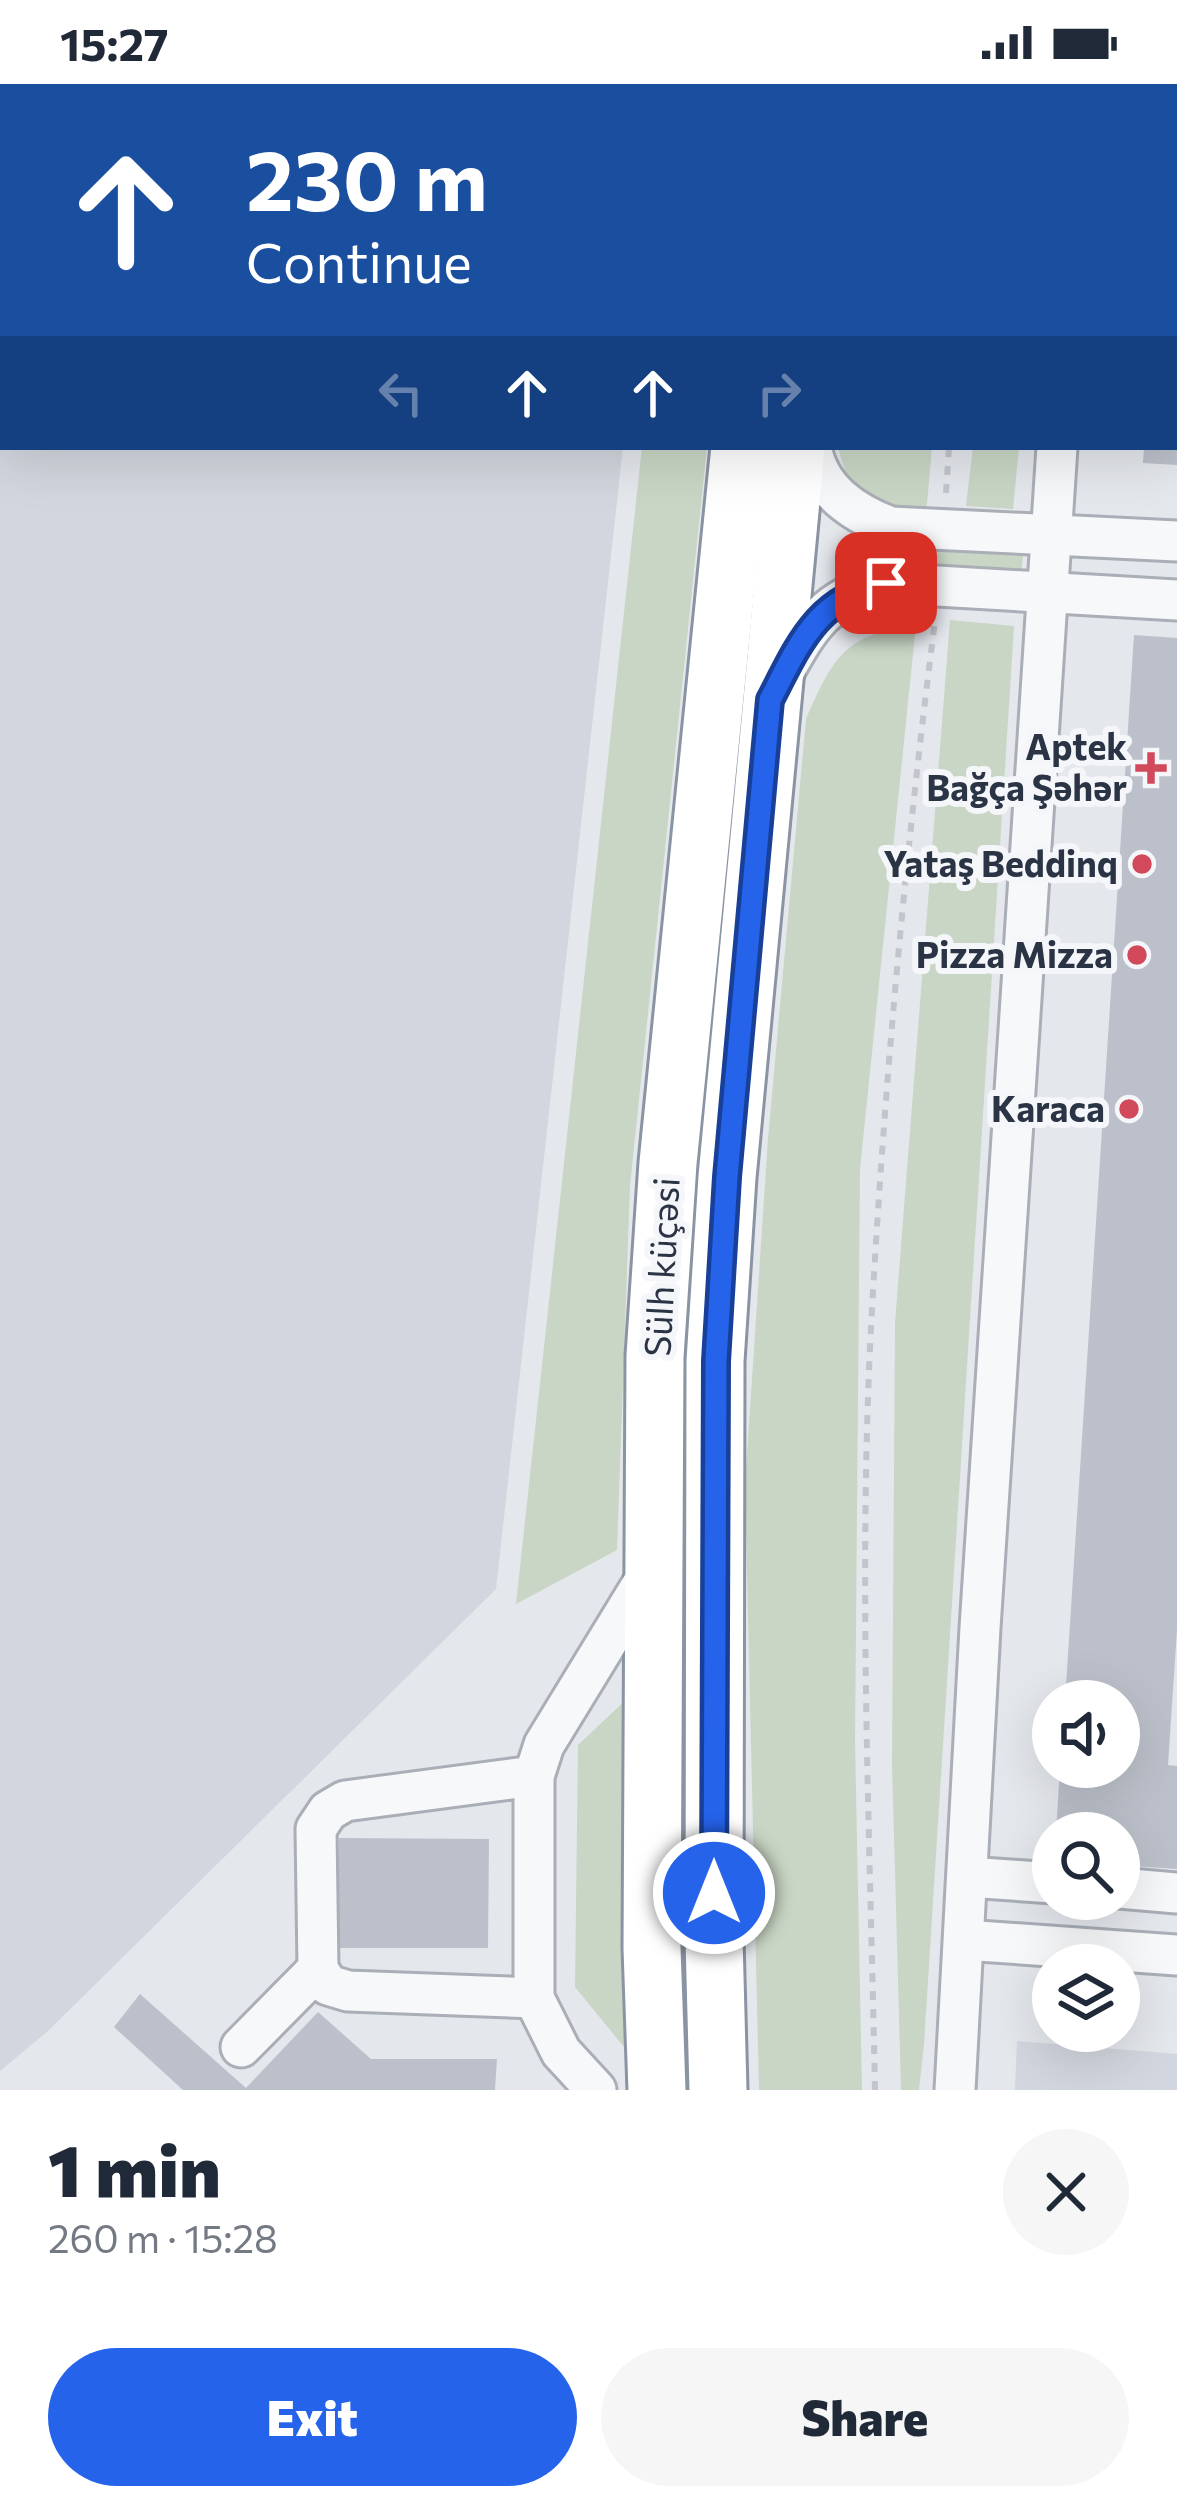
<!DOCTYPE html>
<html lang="en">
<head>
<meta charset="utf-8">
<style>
	body { margin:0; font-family:Commissioner,sans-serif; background:#f6f6f7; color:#1f2937; height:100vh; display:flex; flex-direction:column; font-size:45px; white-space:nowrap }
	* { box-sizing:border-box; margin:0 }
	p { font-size:39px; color:#747a83 }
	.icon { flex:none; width:66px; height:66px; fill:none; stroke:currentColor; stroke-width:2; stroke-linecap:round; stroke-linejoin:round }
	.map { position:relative; height:2006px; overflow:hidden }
	.panel { display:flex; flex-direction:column; background:#fff; flex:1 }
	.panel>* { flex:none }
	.top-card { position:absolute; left:0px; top:0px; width:1179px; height:366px; box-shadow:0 12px 48px #0002; background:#1a4fa0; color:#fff; overflow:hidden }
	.controls { position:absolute; left:1032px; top:1596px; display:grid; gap:24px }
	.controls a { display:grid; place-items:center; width:108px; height:108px; border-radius:50%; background:#fff; box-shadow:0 12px 48px #0002; font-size:60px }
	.pin { position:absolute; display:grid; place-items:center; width:102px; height:102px; color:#fff; margin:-51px; border-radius:24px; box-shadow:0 6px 18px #0006 }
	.me { position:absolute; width:132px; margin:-66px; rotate:0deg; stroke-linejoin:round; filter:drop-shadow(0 0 9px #0008) }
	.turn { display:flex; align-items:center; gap:42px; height:252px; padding:0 48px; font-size:54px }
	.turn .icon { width:156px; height:156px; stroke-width:2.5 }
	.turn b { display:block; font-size:84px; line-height:102px }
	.lanes { display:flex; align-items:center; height:114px; padding:0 48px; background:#0003; justify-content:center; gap:60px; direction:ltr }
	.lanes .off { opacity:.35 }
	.round { display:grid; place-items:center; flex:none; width:126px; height:126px; border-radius:63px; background:#f6f6f7 }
	.overview { display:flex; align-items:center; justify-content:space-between; height:204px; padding:0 48px }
	h1 { font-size:72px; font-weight:800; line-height:90px }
	.action { display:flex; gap:24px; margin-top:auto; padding:24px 48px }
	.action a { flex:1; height:138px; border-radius:72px; background:#2563eb; color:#fff; font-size:48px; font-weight:800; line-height:138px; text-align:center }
	.action a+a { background:#f6f6f7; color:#1f2937 }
	.status { display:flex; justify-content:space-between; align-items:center; height:84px; padding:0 60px; background:#fff; direction:ltr }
	.status svg { height:33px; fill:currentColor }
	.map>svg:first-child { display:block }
	.built { fill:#d2d6de }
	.green { fill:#c9d6c5 }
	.building { fill:#bbc0ca }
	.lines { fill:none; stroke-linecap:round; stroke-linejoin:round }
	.minor-casing { stroke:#a9aeb7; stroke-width:45 }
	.highway-casing { stroke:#8b94a3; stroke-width:63 }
	.path { stroke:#c2c5cb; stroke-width:6; stroke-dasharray:9 9; stroke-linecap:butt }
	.minor { stroke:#f7f8fa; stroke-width:39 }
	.highway { stroke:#fff; stroke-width:57 }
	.route-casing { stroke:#184099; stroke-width:30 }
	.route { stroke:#2563eb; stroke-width:21 }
	.poi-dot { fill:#d1495b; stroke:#f4f6f9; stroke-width:4.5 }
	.labels { text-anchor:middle; stroke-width:12; stroke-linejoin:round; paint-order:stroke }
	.poi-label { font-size:36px; font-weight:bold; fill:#2b3445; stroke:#f4f6f9; text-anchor:end }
	.street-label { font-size:36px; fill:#2b3445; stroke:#f4f6f9 }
</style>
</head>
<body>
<div class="status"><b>15:27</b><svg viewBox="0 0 49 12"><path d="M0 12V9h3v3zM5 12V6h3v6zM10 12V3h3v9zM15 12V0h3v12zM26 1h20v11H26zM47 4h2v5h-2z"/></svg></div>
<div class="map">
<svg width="1177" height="2006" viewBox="0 0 1177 2006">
	<rect width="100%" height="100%" fill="#e4e7ec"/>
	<!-- built -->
	<g class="built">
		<polygon points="0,0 664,0 3,3 3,363 623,363 496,1505 48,1947 0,1987"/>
		<polygon points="1017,1957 1177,1970 1177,2006 1015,2006"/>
	</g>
	<!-- green -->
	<g class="green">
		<polygon points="642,363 707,363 630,1102 617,1466 516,1520"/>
		<path d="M838,363H932L926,431C871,419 853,423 838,363Z"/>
		<polygon points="973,363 1019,363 1013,425 966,422"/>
		<polygon points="847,456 1023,472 1021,491 846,476"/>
		<polygon points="950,536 1014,542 924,1960 919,2006 901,2006 892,1679 895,1239"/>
		<path d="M916,541L860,1085L855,1656L862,2006H759L745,1400L768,1055L806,635C834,572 844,551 916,541Z"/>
		<polygon points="630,1612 624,1963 575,1903 578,1661"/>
	</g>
	<!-- building -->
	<g class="building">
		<polygon points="1144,363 1177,363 1177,381 1143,379"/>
		<polygon points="1134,551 1177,554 1177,1546 1168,1681 1177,1682 1177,1785 1119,1781 1119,1749 1056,1749 1060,1683 1119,1683 1119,1617 1065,1617"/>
		<polygon points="339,1754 489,1755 488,1864 338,1864"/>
		<polygon points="140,1910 246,2004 318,1928 371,1975 497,1975 495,2006 183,2006 114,1943"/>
	</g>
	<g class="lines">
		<!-- minor casing -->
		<g class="minor-casing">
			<g id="minor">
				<polyline points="1080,3 1080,0"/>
				<path d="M811,363C819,406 853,429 891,443L1177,457"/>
				<path d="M780,595C808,543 826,512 886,499L1177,516"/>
				<polyline points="968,1793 1053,1799"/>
				<polyline points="1119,1804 1177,1809"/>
				<polyline points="964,1856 1177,1871"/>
				<polyline points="534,1914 348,1907 328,1901 318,1885 316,1745 328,1727 345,1717 534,1692"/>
				<polyline points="241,1963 318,1885"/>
				<polyline points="596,2006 561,1968 534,1914 534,1692 544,1661 651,1486"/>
				<polyline points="955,2006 980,1544 1057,363"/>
			</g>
		</g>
		<!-- highway casing -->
		<g class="highway-casing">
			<g id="highway">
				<polyline points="777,3 777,0"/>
				<polyline points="835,3 836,0"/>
				<polyline points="657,2006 652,1864 655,1272 668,1079 740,363"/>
				<polyline points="718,2006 714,1855 715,1277 727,1093 796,363"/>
			</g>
		</g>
		<!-- path -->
		<g class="path">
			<polyline points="979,3 979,0"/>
			<polyline points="946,409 949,363"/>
			<path d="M875,2006C870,1752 858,1496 871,1243C884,1007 905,771 935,537"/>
		</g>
		<!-- minor -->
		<use href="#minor" class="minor"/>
		<!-- highway -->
		<use href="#highway" class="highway"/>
	</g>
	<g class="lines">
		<!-- route casing -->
		<g class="route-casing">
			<path id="route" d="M714,1809L716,1277L727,1093L770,616C800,558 817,514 886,499"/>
		</g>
		<!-- route -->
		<use href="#route" class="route"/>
	</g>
	<!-- markers -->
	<g class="poi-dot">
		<path d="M1145 666h12v12h12v12h-12v12h-12v-12h-12v-12h12z"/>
		<circle cx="1142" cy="780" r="12"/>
		<circle cx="1137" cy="871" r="12"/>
		<circle cx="1129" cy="1025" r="12"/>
	</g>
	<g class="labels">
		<!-- poi labels -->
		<g class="poi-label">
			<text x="1127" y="676">Aptek<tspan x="1127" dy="41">Bağça Şəhər</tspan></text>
			<text x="1118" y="793">Yataş Beddinq</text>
			<text x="1113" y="884">Pizza Mizza</text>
			<text x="1105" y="1038">Karaca</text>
		</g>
		<!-- street labels -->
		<g class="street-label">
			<text transform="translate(662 1183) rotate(-87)" y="13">Sülh küçəsi</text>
		</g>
	</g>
</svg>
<div class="controls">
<a><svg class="icon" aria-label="sound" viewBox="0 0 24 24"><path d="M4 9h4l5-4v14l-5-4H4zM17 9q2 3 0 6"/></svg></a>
<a><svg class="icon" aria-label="search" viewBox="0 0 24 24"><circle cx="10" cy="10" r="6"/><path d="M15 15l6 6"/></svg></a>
<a><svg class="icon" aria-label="layers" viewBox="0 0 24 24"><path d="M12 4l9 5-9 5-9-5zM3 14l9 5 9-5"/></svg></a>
</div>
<div class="pin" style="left:886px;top:499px;background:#d93025"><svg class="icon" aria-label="arrive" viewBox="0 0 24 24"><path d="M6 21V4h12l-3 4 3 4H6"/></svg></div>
<svg class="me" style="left:714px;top:1809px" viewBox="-20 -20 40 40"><circle r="17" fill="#2563eb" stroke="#fff" stroke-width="3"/><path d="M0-11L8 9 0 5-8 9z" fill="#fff"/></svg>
<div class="top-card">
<div class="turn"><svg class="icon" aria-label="ahead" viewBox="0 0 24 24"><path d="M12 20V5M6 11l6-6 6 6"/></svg><div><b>230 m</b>Continue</div></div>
<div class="lanes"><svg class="icon off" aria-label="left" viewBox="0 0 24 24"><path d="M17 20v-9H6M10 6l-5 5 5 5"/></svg><svg class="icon" aria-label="ahead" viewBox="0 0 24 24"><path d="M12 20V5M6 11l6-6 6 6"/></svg><svg class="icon" aria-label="ahead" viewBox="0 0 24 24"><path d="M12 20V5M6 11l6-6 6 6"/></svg><svg class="icon off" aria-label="right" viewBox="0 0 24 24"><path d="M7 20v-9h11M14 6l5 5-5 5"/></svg></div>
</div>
</div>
<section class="panel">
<div class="overview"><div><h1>1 min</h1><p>260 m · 15:28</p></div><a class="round"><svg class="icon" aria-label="close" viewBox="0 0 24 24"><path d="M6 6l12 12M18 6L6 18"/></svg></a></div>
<div class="action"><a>Exit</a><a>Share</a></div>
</section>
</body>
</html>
